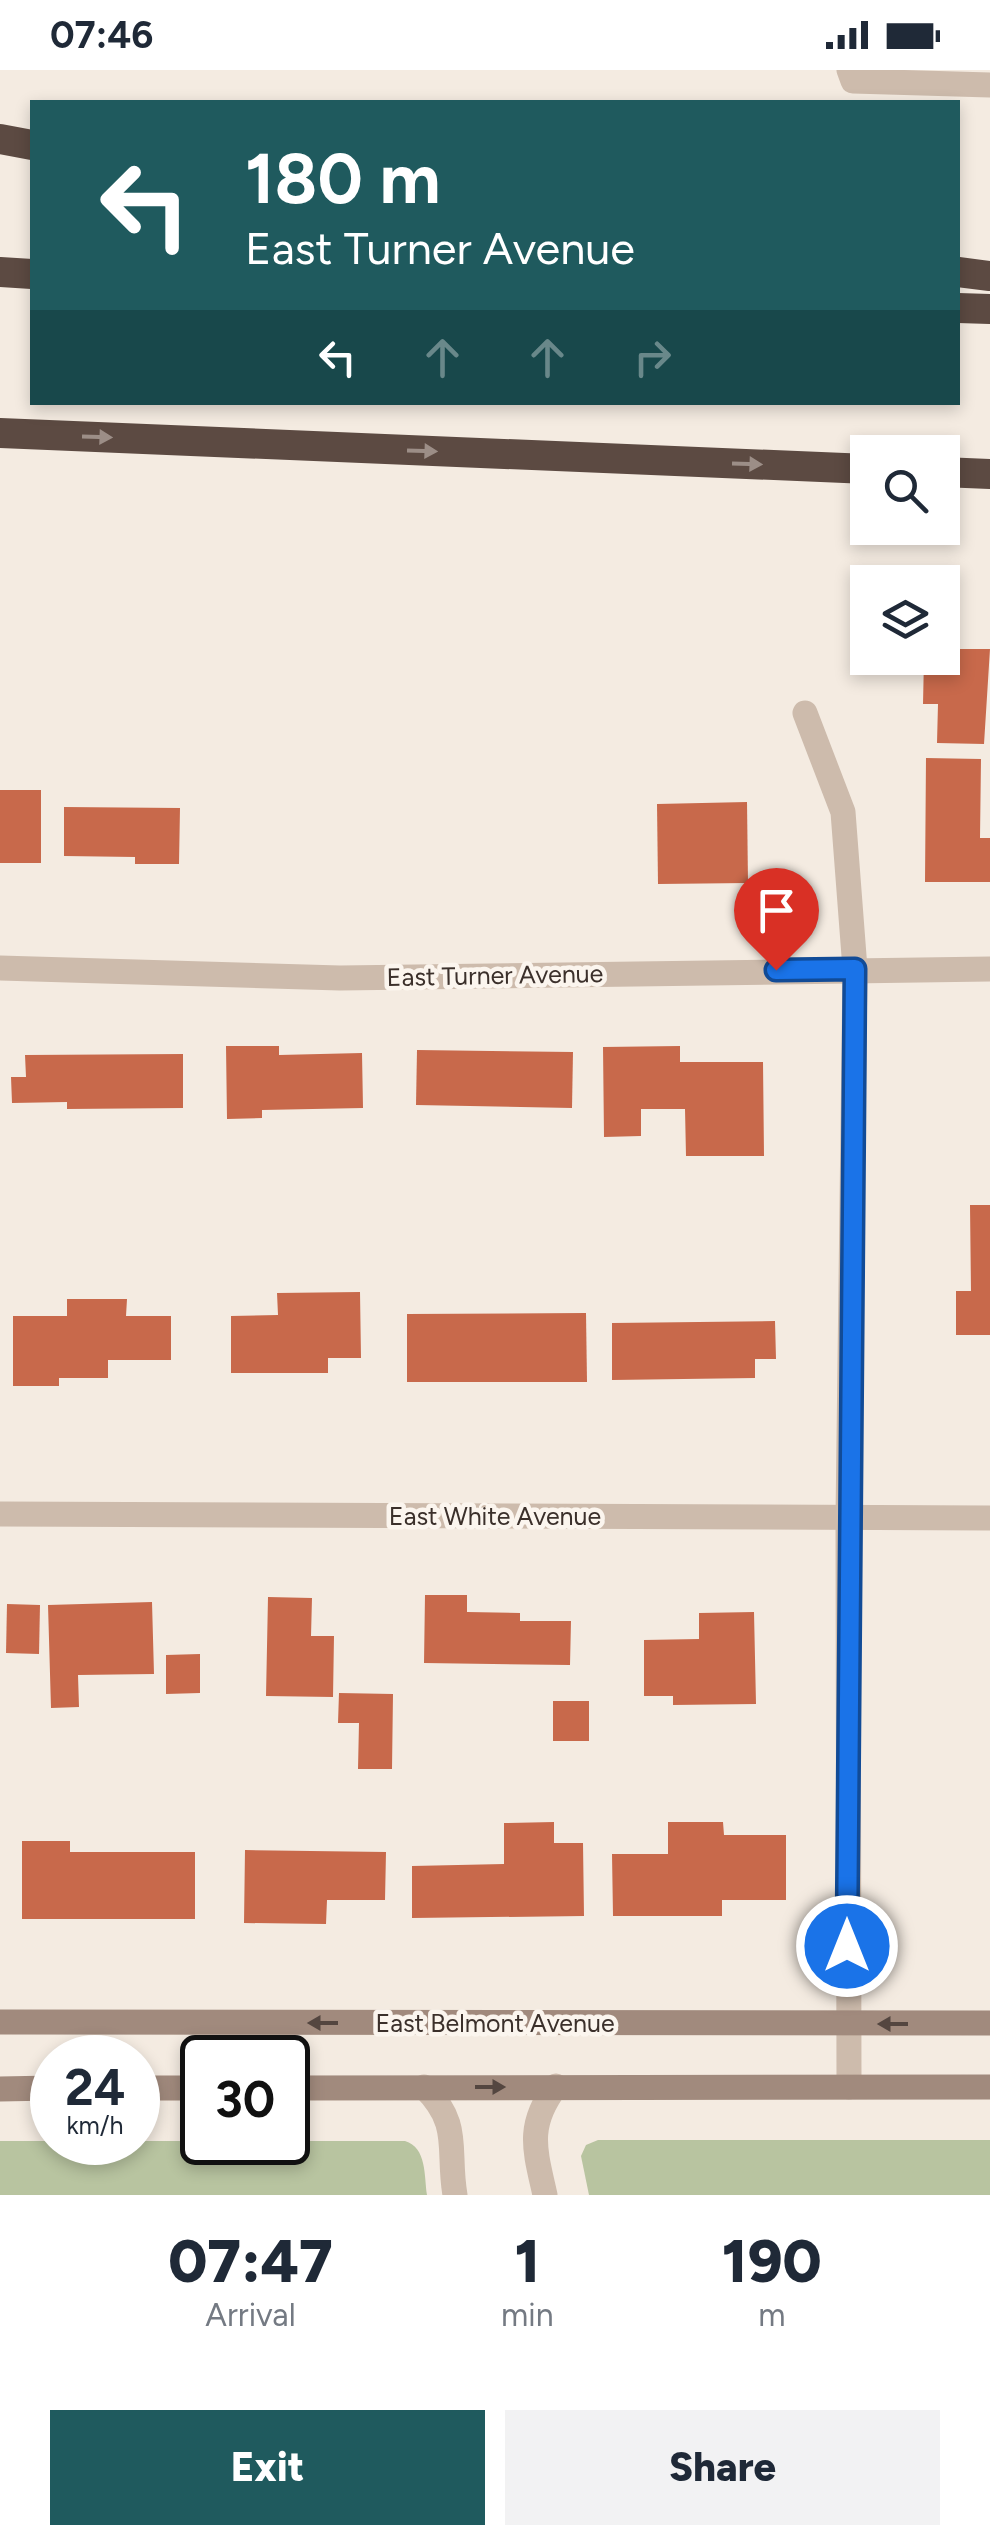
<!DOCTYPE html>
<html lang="en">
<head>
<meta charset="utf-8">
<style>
	body { margin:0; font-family:Figtree,sans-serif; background:#f2f2f3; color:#1f2937; height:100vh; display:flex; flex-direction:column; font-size:38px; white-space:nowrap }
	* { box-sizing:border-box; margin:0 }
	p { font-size:32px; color:#747a83 }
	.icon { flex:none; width:55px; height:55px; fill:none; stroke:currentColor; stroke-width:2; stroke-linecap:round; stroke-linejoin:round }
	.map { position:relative; height:2125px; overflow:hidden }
	.details { display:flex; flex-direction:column; background:#fff; flex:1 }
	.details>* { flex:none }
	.top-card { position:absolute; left:30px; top:30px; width:930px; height:305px; border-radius:0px; box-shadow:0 5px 15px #0003; background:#1f5a5e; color:#fff; overflow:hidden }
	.buttons { position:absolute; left:850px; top:365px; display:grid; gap:20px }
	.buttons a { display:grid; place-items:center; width:110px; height:110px; border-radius:0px; background:#fff; box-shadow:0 5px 15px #0003; font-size:50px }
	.speed { position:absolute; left:30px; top:1965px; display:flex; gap:20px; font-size:50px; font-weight:700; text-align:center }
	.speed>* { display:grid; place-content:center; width:130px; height:130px; border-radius:50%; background:#fff; box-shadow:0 5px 15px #0003; line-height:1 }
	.speed small { font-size:25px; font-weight:400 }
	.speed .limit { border:5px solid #111; border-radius:15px; background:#fff; color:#111 }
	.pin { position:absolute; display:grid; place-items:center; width:85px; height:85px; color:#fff; margin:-102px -42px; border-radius:50% 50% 50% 0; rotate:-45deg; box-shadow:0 0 10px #0007 }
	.pin .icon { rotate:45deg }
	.me { position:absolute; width:110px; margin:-55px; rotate:0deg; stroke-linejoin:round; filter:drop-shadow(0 0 8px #0008) }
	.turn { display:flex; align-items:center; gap:35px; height:210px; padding:0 50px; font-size:45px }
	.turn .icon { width:130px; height:130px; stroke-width:2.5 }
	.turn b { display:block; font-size:70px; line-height:85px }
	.lanes { display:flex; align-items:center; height:95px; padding:0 50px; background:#0003; justify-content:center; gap:50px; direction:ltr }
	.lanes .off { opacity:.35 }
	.eta { display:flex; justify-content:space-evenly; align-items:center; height:170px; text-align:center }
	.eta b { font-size:60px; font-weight:800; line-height:70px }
	.cta { display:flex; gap:20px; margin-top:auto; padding:20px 50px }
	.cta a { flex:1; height:115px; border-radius:0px; background:#1f5a5e; color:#fff; font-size:40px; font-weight:800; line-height:115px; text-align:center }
	.cta a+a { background:#f2f2f3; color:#1f2937 }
	.status { display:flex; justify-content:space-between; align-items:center; height:70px; padding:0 50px; background:#fff; direction:ltr }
	.status svg { height:28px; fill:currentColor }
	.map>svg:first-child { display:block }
	.green { fill:#b8c4a0 }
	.building { fill:#c8694b }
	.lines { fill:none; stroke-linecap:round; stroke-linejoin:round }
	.street { stroke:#cdbbac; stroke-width:25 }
	.secondary { stroke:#a18a7d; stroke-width:25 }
	.highway { stroke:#5c4a42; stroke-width:30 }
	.oneway { fill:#9c8e87 }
	.oneway2 { fill:#544640 }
	.route-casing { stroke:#114b97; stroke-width:25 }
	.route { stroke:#1a73e8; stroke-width:18 }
	.labels { text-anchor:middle; stroke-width:9; stroke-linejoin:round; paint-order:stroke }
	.street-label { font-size:25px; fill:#3b302b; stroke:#fbf5ee }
</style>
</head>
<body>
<div class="status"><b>07:46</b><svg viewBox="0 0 49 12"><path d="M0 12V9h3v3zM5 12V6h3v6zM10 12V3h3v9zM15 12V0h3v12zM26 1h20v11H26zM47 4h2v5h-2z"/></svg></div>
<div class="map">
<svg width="990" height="2125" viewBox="0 0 990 2125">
	<rect width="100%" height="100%" fill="#f4ebe1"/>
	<!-- green -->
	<g class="green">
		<polygon points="598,2070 990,2070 990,2125 589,2125 581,2086 586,2075"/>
		<path d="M0,2071H405C427,2078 424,2105 427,2125H0Z"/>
	</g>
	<!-- building -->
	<g class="building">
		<polygon points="942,579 990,579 984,674 937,673 938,634 923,634 924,588 942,588"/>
		<polygon points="926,688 981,689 980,768 990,768 990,812 925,812"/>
		<rect x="0" y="720" width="41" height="73"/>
		<polygon points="747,732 748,813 658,814 657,734"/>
		<polygon points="64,737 180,738 179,794 135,794 135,787 64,786"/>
		<polygon points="226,976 279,976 279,985 362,983 363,1038 262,1040 262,1048 227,1049"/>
		<polygon points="680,976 680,992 763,992 764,1086 686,1086 685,1039 641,1039 641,1066 604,1067 603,977"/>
		<polygon points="417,980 573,982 572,1038 416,1035"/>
		<polygon points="183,984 183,1038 67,1039 67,1032 12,1033 11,1007 26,1007 25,985"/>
		<polygon points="970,1135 990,1135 990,1265 956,1265 956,1221 971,1221"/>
		<polygon points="360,1222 361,1288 328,1288 328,1303 231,1303 231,1246 278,1245 277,1223"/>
		<polygon points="67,1229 127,1229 126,1246 171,1246 171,1290 108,1290 108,1308 59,1308 59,1316 13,1316 13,1246 67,1246"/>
		<polygon points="586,1243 587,1312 407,1312 407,1244"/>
		<polygon points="775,1251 776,1289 755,1289 755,1308 612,1310 612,1253"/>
		<polygon points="425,1525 467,1525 467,1542 520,1543 520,1551 571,1551 570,1595 424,1593"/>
		<polygon points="268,1527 312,1528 311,1566 334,1566 333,1627 266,1626"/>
		<polygon points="152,1532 154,1604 78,1605 79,1637 51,1638 48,1535"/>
		<polygon points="7,1534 40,1535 39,1584 6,1583"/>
		<polygon points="754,1542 756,1634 673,1635 673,1626 644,1626 644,1570 699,1569 699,1543"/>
		<polygon points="200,1584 200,1623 166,1624 166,1585"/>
		<polygon points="339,1623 393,1624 392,1699 358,1699 359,1653 338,1653"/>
		<rect x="553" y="1631" width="36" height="40"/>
		<polygon points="554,1752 554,1773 583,1773 584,1846 412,1848 412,1796 504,1794 504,1753"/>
		<polygon points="668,1752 723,1752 724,1765 786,1765 786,1830 722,1830 722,1846 613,1846 612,1784 668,1784"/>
		<polygon points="22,1771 70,1771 70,1782 195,1782 195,1849 22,1849"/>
		<polygon points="245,1780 386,1782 385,1830 327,1830 326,1854 244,1853"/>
	</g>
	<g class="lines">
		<!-- street -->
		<g class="street">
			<polyline points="849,0 853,11 990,15"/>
			<polyline points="805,643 843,742 855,899 848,1448 849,2017"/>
			<polyline points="0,898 340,908 990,899"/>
			<polyline points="0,1444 990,1448"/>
			<path d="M424,2017C462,2055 447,2078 455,2125"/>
			<path d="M545,2125C535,2080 526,2056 556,2016"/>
		</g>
		<!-- secondary -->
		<g class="secondary">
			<polyline points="0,1952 990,1953"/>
			<polyline points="138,2018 202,2018"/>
			<polyline points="288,2018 990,2017"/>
			<polyline points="0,2019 52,2018"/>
		</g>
		<!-- highway -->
		<g class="highway">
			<polyline points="0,69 32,75"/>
			<polyline points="0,202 32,204"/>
			<polyline points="958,202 990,206"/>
			<polyline points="958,238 990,239"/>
			<polyline points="0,363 868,399"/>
			<polyline points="942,402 990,404"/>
		</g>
	</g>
	<!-- one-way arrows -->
	<defs><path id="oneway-solid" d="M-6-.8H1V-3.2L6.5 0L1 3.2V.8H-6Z" transform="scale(2.5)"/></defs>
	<g class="oneway">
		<use href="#oneway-solid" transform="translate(97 367) rotate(2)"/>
		<use href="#oneway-solid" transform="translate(422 381) rotate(2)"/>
		<use href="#oneway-solid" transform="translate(747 394) rotate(2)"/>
	</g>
	<g class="oneway2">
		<use href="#oneway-solid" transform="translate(323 1953) rotate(-180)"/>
		<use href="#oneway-solid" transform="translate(893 1954) rotate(180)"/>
		<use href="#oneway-solid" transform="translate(490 2017)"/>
	</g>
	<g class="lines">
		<!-- route casing -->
		<g class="route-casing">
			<polyline id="route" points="776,900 855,899 847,1876"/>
		</g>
		<!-- route -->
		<use href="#route" class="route"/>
	</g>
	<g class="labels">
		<!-- street labels -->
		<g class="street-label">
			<text transform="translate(495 905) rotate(-1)" y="9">East Turner Avenue</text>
			<text x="495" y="1455">East White Avenue</text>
			<text x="495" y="1962">East Belmont Avenue</text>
		</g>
	</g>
</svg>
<div class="buttons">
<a><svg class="icon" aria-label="search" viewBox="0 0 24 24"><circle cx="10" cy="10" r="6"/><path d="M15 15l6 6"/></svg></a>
<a><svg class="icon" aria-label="layers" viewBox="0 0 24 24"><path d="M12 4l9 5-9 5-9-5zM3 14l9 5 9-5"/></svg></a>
</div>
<div class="speed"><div>24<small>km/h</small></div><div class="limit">30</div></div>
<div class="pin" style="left:776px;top:900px;background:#d93025"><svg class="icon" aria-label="arrive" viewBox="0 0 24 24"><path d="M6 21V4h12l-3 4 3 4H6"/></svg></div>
<svg class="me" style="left:847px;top:1876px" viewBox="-20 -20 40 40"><circle r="17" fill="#1a73e8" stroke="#fff" stroke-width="3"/><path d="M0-11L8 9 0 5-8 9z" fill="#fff"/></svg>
<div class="top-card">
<div class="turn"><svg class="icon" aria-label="left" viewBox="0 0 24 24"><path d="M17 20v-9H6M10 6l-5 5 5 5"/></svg><div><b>180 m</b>East Turner Avenue</div></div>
<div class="lanes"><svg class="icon" aria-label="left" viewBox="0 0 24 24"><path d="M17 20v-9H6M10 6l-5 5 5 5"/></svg><svg class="icon off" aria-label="ahead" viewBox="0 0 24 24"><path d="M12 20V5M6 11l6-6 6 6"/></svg><svg class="icon off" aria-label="ahead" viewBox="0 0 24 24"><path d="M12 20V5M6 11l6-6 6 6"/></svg><svg class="icon off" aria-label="right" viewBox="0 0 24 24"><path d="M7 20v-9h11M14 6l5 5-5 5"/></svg></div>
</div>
</div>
<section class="details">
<div class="eta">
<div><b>07:47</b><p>Arrival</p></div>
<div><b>1</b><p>min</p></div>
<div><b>190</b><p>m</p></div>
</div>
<div class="cta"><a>Exit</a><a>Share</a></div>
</section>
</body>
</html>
